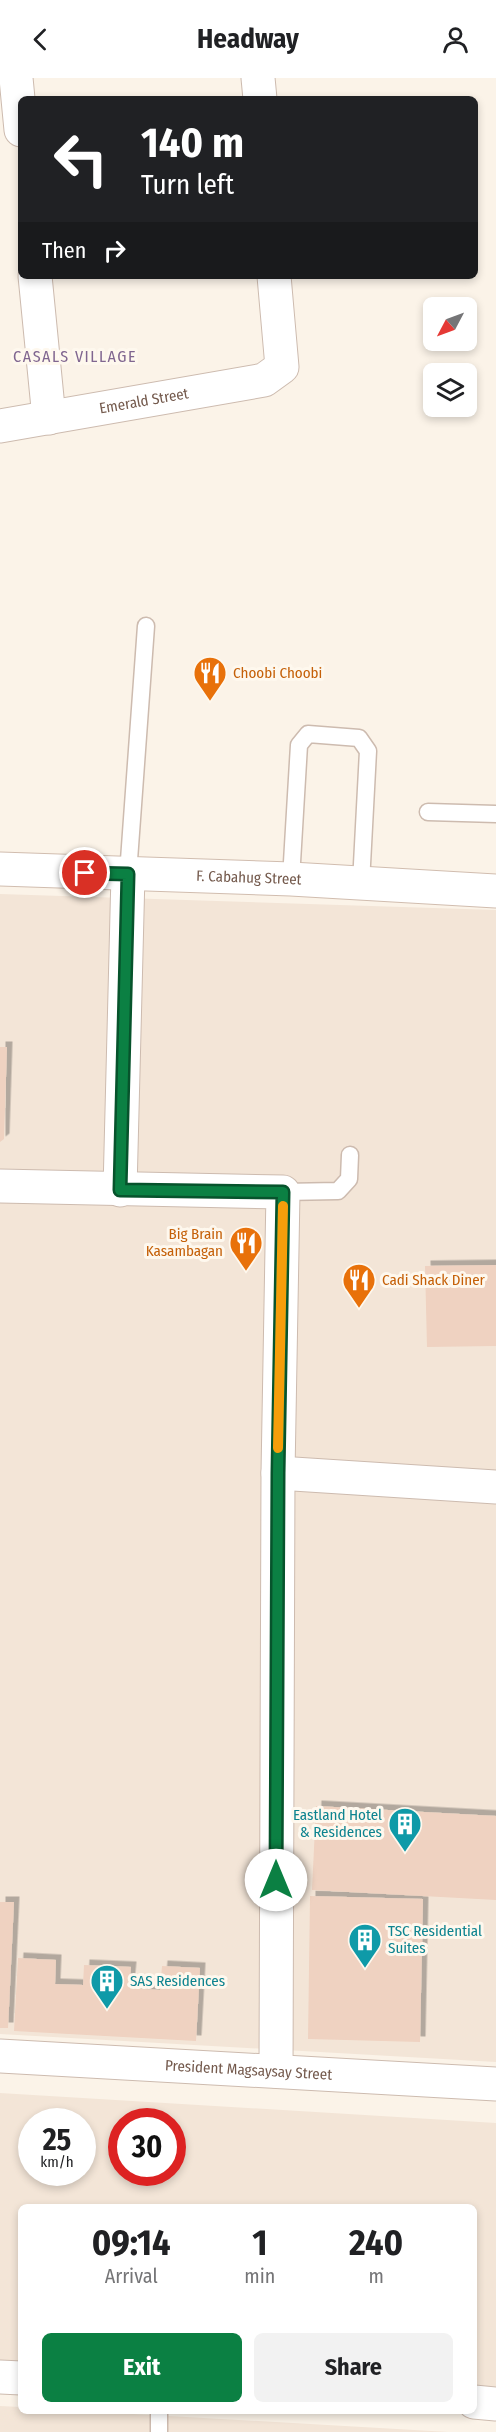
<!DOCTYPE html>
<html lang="en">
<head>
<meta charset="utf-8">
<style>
	body { margin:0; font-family:"Fira Sans Condensed",sans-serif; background:#f2f2f2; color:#202124; height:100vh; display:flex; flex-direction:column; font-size:22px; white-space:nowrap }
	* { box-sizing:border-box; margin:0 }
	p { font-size:20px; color:#757577 }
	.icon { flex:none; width:33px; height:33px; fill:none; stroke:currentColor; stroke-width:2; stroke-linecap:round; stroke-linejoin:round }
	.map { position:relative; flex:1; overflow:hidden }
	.details { position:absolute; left:18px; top:2126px; width:459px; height:210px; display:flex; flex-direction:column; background:#fff; border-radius:9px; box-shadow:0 3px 9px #0003 }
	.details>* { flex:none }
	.banner { position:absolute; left:18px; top:18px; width:460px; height:183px; border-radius:9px; box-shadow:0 3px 9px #0003; background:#202124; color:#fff; overflow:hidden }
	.needle { width:39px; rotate:229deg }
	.fabs { position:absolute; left:423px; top:219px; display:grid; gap:12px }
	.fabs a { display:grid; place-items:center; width:54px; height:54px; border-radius:9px; background:#fff; box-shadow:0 3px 9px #0003; font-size:30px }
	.speed { position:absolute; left:18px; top:2030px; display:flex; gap:12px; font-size:30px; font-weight:700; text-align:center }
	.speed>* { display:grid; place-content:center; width:78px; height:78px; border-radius:50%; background:#fff; box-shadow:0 3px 9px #0003; line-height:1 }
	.speed small { font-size:15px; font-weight:400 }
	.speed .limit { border:9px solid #d22; background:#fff; color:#111 }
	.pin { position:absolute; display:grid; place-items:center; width:51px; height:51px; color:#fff; margin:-26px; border:3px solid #fff; border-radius:50%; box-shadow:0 2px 6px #0007 }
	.me { position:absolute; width:66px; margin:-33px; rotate:0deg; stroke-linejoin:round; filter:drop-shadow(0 0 4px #0008) }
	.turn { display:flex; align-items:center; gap:21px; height:126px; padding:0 24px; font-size:27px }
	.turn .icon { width:78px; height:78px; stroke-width:2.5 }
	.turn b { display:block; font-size:42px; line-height:51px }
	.then { display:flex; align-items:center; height:57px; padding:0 24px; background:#0003; gap:12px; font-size:22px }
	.eta { display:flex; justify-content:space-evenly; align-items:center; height:102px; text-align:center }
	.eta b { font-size:36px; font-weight:700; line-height:42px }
	.primary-button { display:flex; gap:12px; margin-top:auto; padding:12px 24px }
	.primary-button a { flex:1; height:69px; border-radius:9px; background:#0b8043; color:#fff; font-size:24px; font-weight:700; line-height:69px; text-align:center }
	.primary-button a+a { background:#f2f2f2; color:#202124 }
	header { display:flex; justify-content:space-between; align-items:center; height:78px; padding:0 24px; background:#fff; font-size:27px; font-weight:700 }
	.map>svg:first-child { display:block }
	.residential { fill:#f3e5d7; fill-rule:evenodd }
	.building { fill:#efd2c1; filter:url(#shadow) }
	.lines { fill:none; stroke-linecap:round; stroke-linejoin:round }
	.service-casing { stroke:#cdbbaf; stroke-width:19 }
	.minor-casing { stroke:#cdbbaf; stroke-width:35 }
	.secondary-casing { stroke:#d1bdaf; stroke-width:35 }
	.service { stroke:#fff; stroke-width:16 }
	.minor { stroke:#fff; stroke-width:33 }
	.secondary { stroke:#fff; stroke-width:33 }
	.route-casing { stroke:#07532c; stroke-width:15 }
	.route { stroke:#0b8043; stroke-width:10 }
	.slow { stroke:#f59e0b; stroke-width:10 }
	.labels { text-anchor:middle; stroke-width:6; stroke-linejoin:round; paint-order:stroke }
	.street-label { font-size:15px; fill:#745a4d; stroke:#fef8ee }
	.food-label { font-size:15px; fill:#c56008; stroke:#fef8ee; text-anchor:start }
	.culture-label { font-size:15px; fill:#0d838f; stroke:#fef8ee; text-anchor:start }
	.neighbourhood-label { font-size:16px; letter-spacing:1.5px; fill:#806690; stroke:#fef8ee }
</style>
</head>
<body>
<header><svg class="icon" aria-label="back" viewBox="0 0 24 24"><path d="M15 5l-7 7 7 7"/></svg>Headway<svg class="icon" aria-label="person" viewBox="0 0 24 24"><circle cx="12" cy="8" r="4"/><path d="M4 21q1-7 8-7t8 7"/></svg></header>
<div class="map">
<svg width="496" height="2354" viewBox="0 0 496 2354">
	<defs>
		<filter id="shadow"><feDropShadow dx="5.5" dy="-5.5" stdDeviation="0" flood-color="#0004"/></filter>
	</defs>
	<rect width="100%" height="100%" fill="#fbf3e8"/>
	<!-- residential -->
	<g class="residential">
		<polygon points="0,816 496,832 496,1984 0,1956"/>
		<path d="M0,2015L496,2045V2309L474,2307V2128H21V2283L0,2282ZM32,2043H82V2094H32ZM122,2043H172V2094H122Z"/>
		<polygon points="0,2328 21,2329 21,2332 81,2333 449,2354 0,2354"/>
	</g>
	<!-- building -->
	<g class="building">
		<polygon points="0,969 7,969 4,1061 0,1064"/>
		<polygon points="496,1187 496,1268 427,1269 425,1188"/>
		<polygon points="316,1728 496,1738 496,1822 312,1812"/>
		<polygon points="310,1818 423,1821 420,1964 308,1961"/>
		<polygon points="0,1824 14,1824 8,1950 0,1950"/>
		<polygon points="18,1880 56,1882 55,1906 83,1907 84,1887 131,1889 129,1910 160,1912 162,1888 200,1890 196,1963 14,1953"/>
	</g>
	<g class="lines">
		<!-- service casing -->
		<g class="service-casing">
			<g id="service">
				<polyline points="428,734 496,736"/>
				<polyline points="128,796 146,548"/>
				<polyline points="291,801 299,667 308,656 359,660 368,673 361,805"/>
				<polyline points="283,1114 338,1113 349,1101 350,1077"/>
				<polyline points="159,2354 159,2332"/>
			</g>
		</g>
		<!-- minor casing -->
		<g class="minor-casing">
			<g id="minor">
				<polyline points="16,0 21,52"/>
				<polyline points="258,0 260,21"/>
				<polyline points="35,198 49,340"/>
				<path id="s1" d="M0,348L264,302L282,289L274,198"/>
				<polyline points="0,1108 283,1114 278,1395 276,1993"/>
				<polyline points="120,1112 128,796"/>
				<polyline points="278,1395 496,1409"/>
				<path id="s2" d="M0,1978L496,2006"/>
				<polyline points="0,2299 21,2300"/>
				<polyline points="474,2324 496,2326"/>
			</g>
		</g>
		<!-- secondary casing -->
		<g class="secondary-casing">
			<g id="secondary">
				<path id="s3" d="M0,791L291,801L496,813"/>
			</g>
		</g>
		<!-- service -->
		<use href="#service" class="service"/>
		<!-- minor -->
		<use href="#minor" class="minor"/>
		<!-- secondary -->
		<use href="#secondary" class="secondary"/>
	</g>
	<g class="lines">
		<!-- route casing -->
		<g class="route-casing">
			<polyline id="route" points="85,795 128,796 120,1112 283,1114 278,1395 276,1802"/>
		</g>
		<!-- route -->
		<use href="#route" class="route"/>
		<!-- slow -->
		<polyline class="slow" points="278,1370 283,1128"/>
	</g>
	<!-- icons -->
	<defs>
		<g id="restaurant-pin" transform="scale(1.725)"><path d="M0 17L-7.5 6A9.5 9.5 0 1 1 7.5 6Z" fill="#e8710a" stroke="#fef8ee"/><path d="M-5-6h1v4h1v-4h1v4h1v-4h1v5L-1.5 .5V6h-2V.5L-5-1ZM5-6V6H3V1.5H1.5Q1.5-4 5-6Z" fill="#fff"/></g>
		<g id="building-pin" transform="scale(1.725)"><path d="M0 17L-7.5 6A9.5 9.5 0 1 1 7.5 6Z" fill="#0f9aa8" stroke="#fef8ee"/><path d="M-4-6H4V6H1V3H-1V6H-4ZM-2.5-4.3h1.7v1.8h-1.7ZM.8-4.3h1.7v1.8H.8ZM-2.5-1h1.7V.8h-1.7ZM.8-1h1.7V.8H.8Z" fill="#fff"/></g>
	</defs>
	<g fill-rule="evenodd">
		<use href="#restaurant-pin" x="210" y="595"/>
		<use href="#restaurant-pin" x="246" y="1165"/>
		<use href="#restaurant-pin" x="359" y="1202"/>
		<use href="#building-pin" x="405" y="1746"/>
		<use href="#building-pin" x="365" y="1862"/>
		<use href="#building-pin" x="107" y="1903"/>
	</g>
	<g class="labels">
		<!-- street labels -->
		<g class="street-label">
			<text dy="5" stroke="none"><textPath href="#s1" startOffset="146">Emerald Street</textPath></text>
			<text dy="5" stroke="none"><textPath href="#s3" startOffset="249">F. Cabahug Street</textPath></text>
			<text dy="5" stroke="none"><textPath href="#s2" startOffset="249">President Magsaysay Street</textPath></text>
		</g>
		<!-- food labels -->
		<g class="food-label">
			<text x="233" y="600">Choobi Choobi</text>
			<text x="223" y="1161" text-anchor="end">Big Brain<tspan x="223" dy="17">Kasambagan</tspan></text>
			<text x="382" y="1207">Cadi Shack Diner</text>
		</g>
		<!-- culture labels -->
		<g class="culture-label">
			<text x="382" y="1742" text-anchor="end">Eastland Hotel<tspan x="382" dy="17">&amp; Residences</tspan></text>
			<text x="388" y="1858">TSC Residential<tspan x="388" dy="17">Suites</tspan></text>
			<text x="130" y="1908">SAS Residences</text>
		</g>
		<!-- neighbourhood labels -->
		<g class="neighbourhood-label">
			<text x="75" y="284">CASALS VILLAGE</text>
		</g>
	</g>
</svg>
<div class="fabs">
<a><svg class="needle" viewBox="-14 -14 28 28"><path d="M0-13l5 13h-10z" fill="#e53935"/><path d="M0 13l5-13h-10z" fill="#757577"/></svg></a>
<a><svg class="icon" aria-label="layers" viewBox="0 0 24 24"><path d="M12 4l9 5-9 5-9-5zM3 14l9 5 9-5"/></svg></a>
</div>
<div class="speed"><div>25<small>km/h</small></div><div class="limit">30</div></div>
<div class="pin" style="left:85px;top:795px;background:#d93025"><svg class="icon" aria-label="arrive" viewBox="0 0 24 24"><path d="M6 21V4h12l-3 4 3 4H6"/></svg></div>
<svg class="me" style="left:276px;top:1802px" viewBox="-20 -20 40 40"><circle r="19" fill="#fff"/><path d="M0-13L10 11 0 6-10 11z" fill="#0b8043"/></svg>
<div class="banner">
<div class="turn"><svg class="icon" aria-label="left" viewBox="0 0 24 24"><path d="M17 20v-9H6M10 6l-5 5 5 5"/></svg><div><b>140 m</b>Turn left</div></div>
<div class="then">Then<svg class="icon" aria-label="right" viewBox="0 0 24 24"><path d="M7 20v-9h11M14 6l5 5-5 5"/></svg></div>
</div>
<section class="details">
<div class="eta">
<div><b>09:14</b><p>Arrival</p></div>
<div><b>1</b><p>min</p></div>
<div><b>240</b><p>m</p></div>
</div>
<div class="primary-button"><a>Exit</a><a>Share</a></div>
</section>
</div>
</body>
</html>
